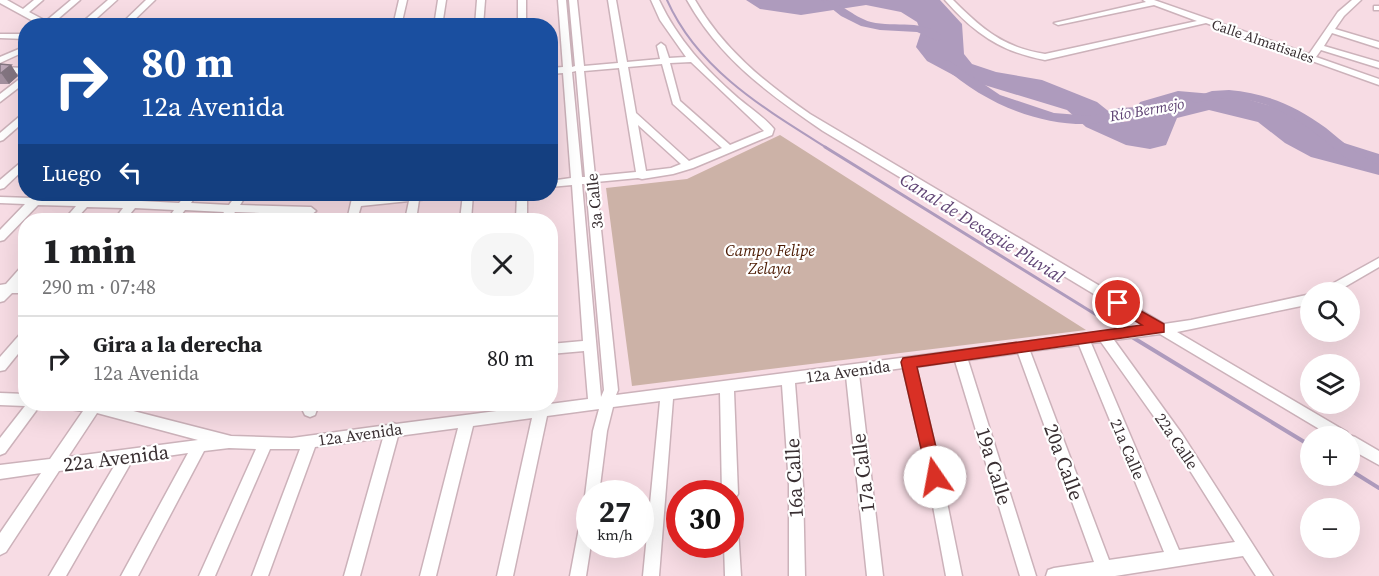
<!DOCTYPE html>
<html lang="es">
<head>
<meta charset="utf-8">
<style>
	body { margin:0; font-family:"Source Serif 4",serif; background:#f6f6f6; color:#202124; height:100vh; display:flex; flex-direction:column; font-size:22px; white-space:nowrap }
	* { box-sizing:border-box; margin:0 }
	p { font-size:20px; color:#757577 }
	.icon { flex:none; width:33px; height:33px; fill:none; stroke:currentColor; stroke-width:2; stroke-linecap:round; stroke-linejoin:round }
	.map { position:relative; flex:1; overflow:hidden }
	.sheet { position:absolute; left:18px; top:213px; width:540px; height:198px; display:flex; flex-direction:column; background:#fff; border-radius:24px; box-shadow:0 6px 24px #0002 }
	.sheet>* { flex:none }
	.hud { position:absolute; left:18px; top:18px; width:540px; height:183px; border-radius:24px; box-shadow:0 6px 24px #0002; background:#1a4fa0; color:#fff; overflow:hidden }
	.fabs { position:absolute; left:1300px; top:282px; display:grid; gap:12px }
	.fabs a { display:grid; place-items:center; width:60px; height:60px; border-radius:50%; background:#fff; box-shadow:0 6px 24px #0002; font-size:30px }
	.speed { position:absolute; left:576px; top:480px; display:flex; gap:12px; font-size:30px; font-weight:700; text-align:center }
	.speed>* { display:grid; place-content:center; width:78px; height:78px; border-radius:50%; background:#fff; box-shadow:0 6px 24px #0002; line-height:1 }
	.speed small { font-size:15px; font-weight:400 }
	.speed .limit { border:9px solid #d22; background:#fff; color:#111 }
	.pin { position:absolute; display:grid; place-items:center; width:51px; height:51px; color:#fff; margin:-26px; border:3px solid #fff; border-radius:50%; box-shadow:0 2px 6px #0007 }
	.me { position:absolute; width:66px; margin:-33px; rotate:348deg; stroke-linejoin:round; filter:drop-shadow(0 0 4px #0008) }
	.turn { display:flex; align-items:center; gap:21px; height:126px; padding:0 24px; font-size:27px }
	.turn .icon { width:78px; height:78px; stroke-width:2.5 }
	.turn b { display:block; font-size:42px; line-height:51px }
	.then { display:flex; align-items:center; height:57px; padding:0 24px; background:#0003; gap:12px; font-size:22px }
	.round { display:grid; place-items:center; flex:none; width:63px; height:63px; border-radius:24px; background:#f6f6f6 }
	.head { display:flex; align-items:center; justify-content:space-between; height:102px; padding:0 24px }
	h1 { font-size:36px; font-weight:800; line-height:45px }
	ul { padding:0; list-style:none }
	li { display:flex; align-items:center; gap:18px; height:84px; padding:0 24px; border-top:2px solid #e0e0e0 }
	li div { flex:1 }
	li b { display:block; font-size:22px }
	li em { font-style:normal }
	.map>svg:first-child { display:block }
	.green { fill:#ccb2a7 }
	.water { fill:#ae9bbd }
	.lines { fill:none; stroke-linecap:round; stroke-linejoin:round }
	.stream-far2 { stroke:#ae9bbd; stroke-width:2 }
	.stream-far1 { stroke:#ae9bbd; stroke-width:3 }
	.stream { stroke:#ae9bbd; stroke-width:4 }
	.river { fill:#ae9bbd; fill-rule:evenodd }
	.minor-casing { stroke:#ccb2ba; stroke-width:3 }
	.minor { fill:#fff; fill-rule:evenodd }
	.wall { fill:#a3909f }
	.shaded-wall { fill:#847682 }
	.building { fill:#bda8b9; stroke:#847682; stroke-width:1.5 }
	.route { fill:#d93025; stroke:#8d1f18; stroke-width:1.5 }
	.labels { text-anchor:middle; stroke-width:4.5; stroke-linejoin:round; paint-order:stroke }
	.far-street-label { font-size:14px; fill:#392f32; stroke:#fff }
	.far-water-label { font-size:15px; font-style:italic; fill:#604575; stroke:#fff }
	.street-label { font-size:16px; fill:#392f32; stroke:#fff }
	.park-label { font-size:16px; font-style:italic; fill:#4b1a02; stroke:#fff }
	.water-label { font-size:18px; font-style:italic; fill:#604575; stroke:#fff }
	.near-street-label { font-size:20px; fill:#392f32; stroke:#fff }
</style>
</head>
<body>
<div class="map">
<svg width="1379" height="576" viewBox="0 0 1379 576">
	<rect width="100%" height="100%" fill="#f7dce4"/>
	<!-- green -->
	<polygon class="green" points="780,135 1086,330 632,386 606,188 687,179"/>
	<!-- water -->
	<polygon class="water" points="746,0 940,0 962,24 964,54 972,64 996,72 1042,80 1097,102 1122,122 1130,121 1140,102 1178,91 1236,96 1292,112 1325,137 1379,154 1379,175 1311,157 1285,143 1258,122 1209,110 1177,118 1166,145 1150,149 1126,145 1086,127 1067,110 955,76 927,61 916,47 921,32 917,22 901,12 866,5 801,15 760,9"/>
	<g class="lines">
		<!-- stream-far2 -->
		<path class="stream-far2" d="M667,0C698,70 765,109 827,148"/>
		<!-- stream-far1 -->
		<polyline class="stream-far1" points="825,147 1124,332"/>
		<!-- stream -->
		<g class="stream">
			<polyline points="1132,337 1311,446"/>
			<polyline points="1350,470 1379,488"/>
		</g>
		<!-- river -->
		<g class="river">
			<path d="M821,0C840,0 852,17 871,22C895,28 925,18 944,38L938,41L917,32L880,30L861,26L841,16Z"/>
			<path d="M948,60L1000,95L1054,113L1092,116L1119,108L1156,106L1162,110C1154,118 1134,113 1122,115C1112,117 1102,123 1091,124C1037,126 983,102 944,67V61Z"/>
			<path d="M1229,90C1266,93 1296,106 1326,128C1343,142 1359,156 1379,165V174C1357,169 1341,154 1324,140C1283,107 1248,90 1195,103L1189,99L1212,91Z"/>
		</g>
		<!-- minor casing -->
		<g class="minor-casing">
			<g id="minor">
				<polygon points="0,0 7,0 23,9 34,0 43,0 29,12 46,21 71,0 80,0 52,24 53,26 42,26 0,3"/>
				<polygon points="108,0 117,0 88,26 78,26"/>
				<polygon points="146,0 155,0 128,26 119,26"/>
				<polygon points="399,0 407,0 401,26 393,26"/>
				<polygon points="438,0 446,0 442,26 434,26"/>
				<polygon points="477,0 485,0 483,26 475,26"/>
				<rect x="518" y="0" width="8" height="26"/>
				<path d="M558,0H566L572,67L575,66L569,0H577L584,66L618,63L608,0H616L627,62L660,59L657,46L661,43L665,46L669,58L686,57L660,20L651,0H659C678,40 705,69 738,98C750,108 764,117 774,129L772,135L693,168L673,174L642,179L638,178L596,182L618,390L616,395L1147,326L823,131C768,93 720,59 687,0H695C723,49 764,82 810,114L1164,324L1191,320L1311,294V304L1177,332L1347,432L1349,435L1355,437L1379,451V465L1350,449V436H1331L1160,334L1114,340L1182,434L1273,576H1256L1243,556L1115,576H1046L1048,570L1054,568L1094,562L1018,353L968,360L1036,576H1020L955,361L916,367L938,458L962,576H946L924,458L903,368L859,374L883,576H867L846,376L795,383L803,485L805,576H789V485L782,385L734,391L738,494L736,497L741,576H725L724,544H730V494H722L720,393L673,399L659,576H643L660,401L613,407L607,431L599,494H590L591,544L586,576H570L585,496L593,431L599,409L547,416L513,576H497L532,418L473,426L436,576H420L458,428L398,436L360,576H344L383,438L315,447L268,576H252L300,449H270L215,576H199L256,449L229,448L204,451L138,576H121L188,453L132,461L66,576H49L116,463L59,471L6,552L0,555V533L41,473L0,479V465L50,459L83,411L63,408L61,404H106L231,436L292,438L388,425L393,423L396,424L588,399L584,351L550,354V344L583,341L572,185L550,187V181L571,178L563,73L550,74V68L563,67ZM691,62L764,131L730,145L680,101L670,63ZM662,64L673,104L722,148L689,161L636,113L628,67ZM619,68L636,172L595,176L584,71ZM576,71L585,177H582L572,72ZM638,125L681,164L671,168L646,171ZM582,184H586L604,390L601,397ZM1101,342L1172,442L1235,542L1179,550L1091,343ZM1079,345L1164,552L1109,560L1030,351ZM97,413L198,440L68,457Z"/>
				<path d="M945,0H953C982,29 1004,48 1045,54L1197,21L1154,5L1058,25L1054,23L1146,2L1143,0H1154L1309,54L1338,12L1352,0H1361L1344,16L1335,29L1379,42V48L1332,33L1324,46L1379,62V68L1321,50L1316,57L1379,79V85L1206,23L1045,60C1001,52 974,33 945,0Z"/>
				<rect x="1374" y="6" width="5" height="4"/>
				<polygon points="0,34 26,34 26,39 0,38"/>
				<polygon points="26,46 26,51 0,63 0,57"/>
				<polygon points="0,67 26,68 26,74 0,73"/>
				<polygon points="26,74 26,82 0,102 0,94"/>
				<polygon points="26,111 26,120 3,140 0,141 0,133"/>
				<polygon points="26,158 26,167 4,188 0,189 0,180"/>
				<polygon points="87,194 98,194 94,200 129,201 136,194 146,194 141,201 179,203 187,194 197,194 191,203 229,205 237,194 247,194 240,205 311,207 316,211 311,215 235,212 229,220 219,220 224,212 185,210 177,220 167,220 174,210 135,208 125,220 114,220 123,208 87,207 75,220 64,220 76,206 38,205 4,240 0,241 0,230 25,204 0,203 0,197 32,198 37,196 42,198 82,199"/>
				<polygon points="353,194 363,194 362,199 410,194 451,194 446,197 419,200 416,220 405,220 409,201 361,206 357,220 347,220"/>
				<polygon points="463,194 473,194 471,220 460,220"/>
				<polygon points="517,194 527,194 527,220 516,220"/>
				<polygon points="1379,258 1379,267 1336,292 1321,292 1323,289"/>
				<polygon points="26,265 26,277 19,284 26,285 26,293 12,293 4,301 0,302 0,285 6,284 22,266"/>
				<polygon points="26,330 26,344 5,370 0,371 0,357 22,332"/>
				<polygon points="0,393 26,394 26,404 41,404 5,453 0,455 0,438 25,406 0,405"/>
				<polygon points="305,404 319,404 315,415 310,417 305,415 303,411"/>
			</g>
		</g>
		<!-- minor -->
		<use href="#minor" class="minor"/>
	</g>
	<!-- wall -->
	<polygon class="wall" points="0,64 11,65 18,76 9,84 0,84"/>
	<!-- shaded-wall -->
	<polygon class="shaded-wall" points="11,65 18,76 9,84 1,73"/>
	<!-- building -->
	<polygon class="building" points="0,64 11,65 1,73 0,73"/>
	<!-- route -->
	<polygon class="route" points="1118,298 1164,324 1164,332 917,367 943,477 941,483 935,485 929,483 901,362 903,358 1142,325 1113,307 1113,300"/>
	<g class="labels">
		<!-- far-street labels -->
		<g class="far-street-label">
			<text transform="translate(1263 41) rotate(19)" y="5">Calle Almatisales</text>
		</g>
		<!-- far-water labels -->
		<g class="far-water-label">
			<text transform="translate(1147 110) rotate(-10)" y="5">Río Bermejo</text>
		</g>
		<!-- street labels -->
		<g class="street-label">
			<text transform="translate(594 201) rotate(-96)" y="6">3a Calle</text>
			<text transform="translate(848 371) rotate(-8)" y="6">12a Avenida</text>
			<text transform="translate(360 434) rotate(-8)" y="6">12a Avenida</text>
			<text transform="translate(1177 441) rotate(56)" y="6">22a Calle</text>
			<text transform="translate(1128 449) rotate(67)" y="6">21a Calle</text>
		</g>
		<!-- park labels -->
		<g class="park-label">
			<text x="770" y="256">Campo Felipe<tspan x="770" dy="18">Zelaya</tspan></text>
		</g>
		<!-- water labels -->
		<g class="water-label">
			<text transform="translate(982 228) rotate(32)" y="6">Canal de Desagüe Pluvial</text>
		</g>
		<!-- near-street labels -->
		<g class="near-street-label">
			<text transform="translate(116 458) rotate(-7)" y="7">22a Avenida</text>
			<text transform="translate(1064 462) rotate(70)" y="7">20a Calle</text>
			<text transform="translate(994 466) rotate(73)" y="7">19a Calle</text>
			<text transform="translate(863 473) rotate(-97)" y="7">17a Calle</text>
			<text transform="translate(794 478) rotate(-93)" y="7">16a Calle</text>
		</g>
	</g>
</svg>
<div class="fabs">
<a><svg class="icon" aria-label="search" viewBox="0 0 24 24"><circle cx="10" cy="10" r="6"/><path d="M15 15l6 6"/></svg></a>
<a><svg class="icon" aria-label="layers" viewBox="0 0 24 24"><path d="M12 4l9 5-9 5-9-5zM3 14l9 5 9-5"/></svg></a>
<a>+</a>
<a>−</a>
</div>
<div class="speed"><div>27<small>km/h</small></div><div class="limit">30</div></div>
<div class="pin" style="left:1118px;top:303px;background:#d93025"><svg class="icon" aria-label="arrive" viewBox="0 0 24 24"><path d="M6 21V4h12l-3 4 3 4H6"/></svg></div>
<svg class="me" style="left:935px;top:477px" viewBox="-20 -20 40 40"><circle r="19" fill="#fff"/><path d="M0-13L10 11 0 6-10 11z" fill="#d93025"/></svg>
<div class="hud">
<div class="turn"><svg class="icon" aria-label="right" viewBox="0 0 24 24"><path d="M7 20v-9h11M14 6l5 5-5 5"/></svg><div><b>80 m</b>12a Avenida</div></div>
<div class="then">Luego<svg class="icon" aria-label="left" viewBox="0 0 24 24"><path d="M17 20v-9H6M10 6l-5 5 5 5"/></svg></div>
</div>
<section class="sheet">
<div class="head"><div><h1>1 min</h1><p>290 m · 07:48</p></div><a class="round"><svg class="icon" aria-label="close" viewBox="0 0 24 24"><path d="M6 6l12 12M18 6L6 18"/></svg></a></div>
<ul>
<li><svg class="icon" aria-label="right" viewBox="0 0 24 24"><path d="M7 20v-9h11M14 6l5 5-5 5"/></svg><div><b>Gira a la derecha</b><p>12a Avenida</p></div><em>80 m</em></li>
</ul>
</section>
</div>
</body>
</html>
